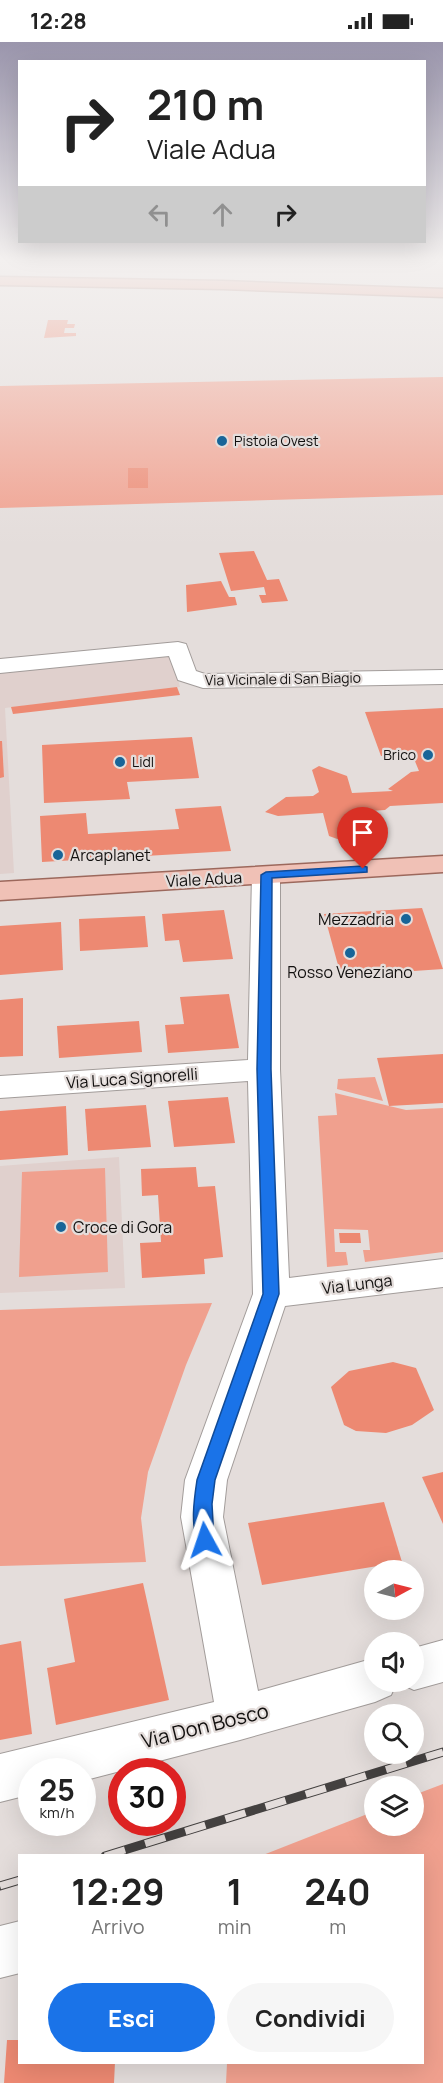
<!DOCTYPE html>
<html lang="it">
<head>
<meta charset="utf-8">
<style>
	body { margin:0; font-family:Manrope,sans-serif; background:#f6f6f6; color:#222; height:100vh; display:flex; flex-direction:column; font-size:22px; white-space:nowrap }
	* { box-sizing:border-box; margin:0 }
	p { font-size:20px; color:#767676 }
	.icon { flex:none; width:33px; height:33px; fill:none; stroke:currentColor; stroke-width:2; stroke-linecap:round; stroke-linejoin:round }
	.map { position:relative; flex:1; overflow:hidden }
	.side { position:absolute; left:18px; top:1812px; width:406px; height:210px; display:flex; flex-direction:column; background:#fff; border-radius:0px; box-shadow:0 6px 24px #0002 }
	.side>* { flex:none }
	.guide { position:absolute; left:18px; top:18px; width:408px; height:183px; border-radius:0px; box-shadow:0 6px 24px #0002; background:#fff; color:#222; overflow:hidden }
	.needle { width:39px; rotate:83deg }
	.buttons { position:absolute; left:364px; top:1518px; display:grid; gap:12px }
	.buttons a { display:grid; place-items:center; width:60px; height:60px; border-radius:50%; background:#fff; box-shadow:0 6px 24px #0002; font-size:30px }
	.speed { position:absolute; left:18px; top:1716px; display:flex; gap:12px; font-size:30px; font-weight:700; text-align:center }
	.speed>* { display:grid; place-content:center; width:78px; height:78px; border-radius:50%; background:#fff; box-shadow:0 6px 24px #0002; line-height:1 }
	.speed small { font-size:15px; font-weight:400 }
	.speed .limit { border:9px solid #d22; background:#fff; color:#111 }
	.pin { position:absolute; display:grid; place-items:center; width:51px; height:51px; color:#fff; margin:-62px -26px; border-radius:50% 50% 50% 0; rotate:-45deg; box-shadow:0 0 6px #0007 }
	.pin .icon { rotate:45deg }
	.me { position:absolute; width:66px; margin:-33px; rotate:355deg; stroke-linejoin:round; filter:drop-shadow(0 0 4px #0008) }
	.turn { display:flex; align-items:center; gap:21px; height:126px; padding:0 30px; font-size:27px }
	.turn .icon { width:78px; height:78px; stroke-width:2.5 }
	.turn b { display:block; font-size:42px; line-height:51px }
	.lanes { display:flex; align-items:center; height:57px; padding:0 30px; background:#0003; justify-content:center; gap:30px; direction:ltr }
	.lanes .off { opacity:.35 }
	.eta { display:flex; justify-content:space-evenly; align-items:center; height:102px; text-align:center }
	.eta b { font-size:36px; font-weight:700; line-height:42px }
	.cta { display:flex; gap:12px; margin-top:auto; padding:12px 30px }
	.cta a { flex:1; height:69px; border-radius:36px; background:#1a73e8; color:#fff; font-size:24px; font-weight:700; line-height:69px; text-align:center }
	.cta a+a { background:#f6f6f6; color:#222 }
	.status { display:flex; justify-content:space-between; align-items:center; height:42px; padding:0 30px; background:#fff; direction:ltr }
	.status svg { height:16px; fill:currentColor }
	.map>svg:first-child { display:block }
	.built { fill:#e0d0cd }
	.green { fill:#f0a08e }
	.building { fill:#ed8972 }
	.lines { fill:none; stroke-linecap:round; stroke-linejoin:round }
	.minor-casing { stroke:#a29c9a; stroke-width:2 }
	.major-casing { stroke:#9c685c; stroke-width:3 }
	.highway-casing { stroke:#9c685c; stroke-width:3 }
	.minor { fill:#fff; fill-rule:evenodd }
	.major { fill:#f0c1b6; fill-rule:evenodd }
	.highway { fill:#e69785; fill-rule:evenodd }
	.rail-casing { stroke:#444140; stroke-width:9 }
	.rail { stroke:#e4dddb; stroke-width:7; stroke-dasharray:21; stroke-linecap:butt }
	.route { fill:#1a73e8; stroke:#114b97; stroke-width:1.5 }
	.poi-dot { fill:#186598; stroke:#e4dddb; stroke-width:2 }
	.labels { text-anchor:middle; stroke-width:4.5; stroke-linejoin:round; paint-order:stroke }
	.far-poi-label { font-size:14px; fill:#12100f; stroke:#e4dddb; text-anchor:start }
	.far-street-label { font-size:14px; fill:#12100f; stroke:#e4dddb }
	.poi-label { font-size:16px; fill:#12100f; stroke:#e4dddb; text-anchor:start }
	.street-label { font-size:16px; fill:#12100f; stroke:#e4dddb }
	.near-street-label { font-size:20px; fill:#12100f; stroke:#e4dddb }
</style>
</head>
<body>
<div class="status"><b>12:28</b><svg viewBox="0 0 49 12"><path d="M0 12V9h3v3zM5 12V6h3v6zM10 12V3h3v9zM15 12V0h3v12zM26 1h20v11H26zM47 4h2v5h-2z"/></svg></div>
<div class="map">
<svg width="443" height="2041" viewBox="0 0 443 2041">
	<rect width="100%" height="100%" fill="#e4dddb"/>
	<!-- built -->
	<g class="built">
		<polygon points="166,613 172,617 180,645 5,666 14,831 0,832 0,627"/>
		<polygon points="119,1115 125,1246 0,1251 0,1124"/>
	</g>
	<!-- green -->
	<g class="green">
		<polygon points="443,335 443,453 0,466 0,344"/>
		<polygon points="375,1035 383,1059 337,1047 338,1037"/>
		<polygon points="335,1051 406,1068 443,1066 443,1210 365,1220 363,1208 370,1208 368,1188 334,1187 335,1210 346,1210 348,1223 327,1225 318,1074 337,1073"/>
		<polygon points="105,1126 108,1230 19,1235 22,1130"/>
		<polygon points="212,1261 186,1323 148,1430 141,1476 146,1520 0,1524 0,1268"/>
		<polygon points="443,1742 443,2041 226,2041 227,2021 423,2020 423,1814 263,1813 375,1769 375,1784 414,1784 414,1753"/>
	</g>
	<!-- building -->
	<g class="building">
		<polygon points="48,278 68,278 67,282 75,282 74,286 65,286 64,291 76,291 76,294 44,296"/>
		<rect x="128" y="426" width="20" height="20"/>
		<polygon points="254,509 267,538 279,537 288,559 262,561 259,553 266,553 264,545 231,549 219,511"/>
		<polygon points="221,539 229,555 235,555 237,563 187,570 186,543"/>
		<polygon points="177,645 180,653 13,672 11,665"/>
		<polygon points="443,666 443,761 390,764 385,768 356,770 361,782 340,798 329,794 323,771 278,774 265,770 286,755 313,754 319,750 312,728 319,724 347,734 352,751 393,749 388,747 411,730 419,729 412,712 381,714 365,670"/>
		<polygon points="192,695 199,736 127,740 130,757 44,761 42,703"/>
		<polygon points="0,699 2,699 4,735 0,736"/>
		<polygon points="221,764 231,809 42,820 40,774 86,771 88,792 179,787 175,767"/>
		<polygon points="422,866 443,927 341,934 324,872"/>
		<polygon points="224,868 233,917 183,920 179,898 165,899 162,872"/>
		<polygon points="145,874 148,905 80,909 79,877"/>
		<polygon points="61,880 63,928 0,933 0,884"/>
		<polygon points="229,952 239,1006 168,1011 165,983 184,982 180,955"/>
		<polygon points="23,956 23,1014 0,1015 0,958"/>
		<polygon points="139,979 142,1010 59,1016 57,984"/>
		<polygon points="443,1012 443,1061 389,1064 377,1016"/>
		<polygon points="228,1055 235,1101 174,1105 168,1059"/>
		<polygon points="146,1063 151,1105 88,1109 85,1067"/>
		<polygon points="66,1064 68,1113 0,1118 0,1069"/>
		<polygon points="196,1125 198,1145 215,1144 223,1215 204,1217 205,1232 142,1236 140,1201 161,1200 158,1153 142,1154 141,1127"/>
		<polygon points="339,1191 360,1191 361,1201 340,1201"/>
		<polygon points="393,1320 416,1326 434,1368 412,1383 386,1391 356,1389 344,1383 331,1345 349,1329"/>
		<polygon points="443,1430 443,1482 422,1435"/>
		<polygon points="384,1460 402,1520 262,1543 248,1481"/>
		<polygon points="143,1541 169,1658 56,1683 47,1626 75,1620 64,1557"/>
		<polygon points="21,1599 32,1692 0,1698 0,1603"/>
		<polygon points="7,1998 20,1998 20,2020 115,2020 114,2041 4,2041"/>
	</g>
	<g class="lines">
		<!-- minor casing -->
		<g class="minor-casing">
			<g id="minor">
				<polygon points="178,600 186,602 196,629 205,632 443,628 443,642 203,646 178,638 169,614 0,631 0,617"/>
				<polygon points="266,825 276,827 280,833 280,1027 289,1236 443,1217 443,1245 285,1264 227,1438 223,1475 258,1649 375,1616 375,1640 414,1640 414,1606 443,1598 443,1640 414,1648 397,1640 391,1653 375,1660 240,1698 82,1739 82,1730 32,1730 32,1752 0,1760 0,1712 214,1660 181,1475 185,1438 253,1252 248,1039 0,1056 0,1034 248,1018 252,833 256,827"/>
				<polygon points="20,1879 20,1931 0,1936 0,1884"/>
			</g>
		</g>
		<!-- major casing -->
		<g class="major-casing">
			<polygon id="major" points="443,814 443,830 0,858 0,840"/>
		</g>
		<!-- highway casing -->
		<g class="highway-casing">
			<polygon id="highway" points="0,235 223,239 443,247 443,255 223,247 0,243"/>
		</g>
		<!-- minor -->
		<use href="#minor" class="minor"/>
		<!-- major -->
		<use href="#major" class="major"/>
		<!-- highway -->
		<use href="#highway" class="highway"/>
		<!-- rail casing -->
		<g class="rail-casing">
			<g id="rail">
				<polyline points="105,1814 443,1710"/>
				<polyline points="0,1844 20,1838"/>
			</g>
		</g>
		<!-- rail -->
		<use href="#rail" class="rail"/>
	</g>
	<!-- sky -->
	<linearGradient id="sky" x2="0" y2="1"><stop stop-color="#9a95ac"/><stop offset="0.43" stop-color="#f3f0ef"/><stop offset="1" stop-color="#f3f0ef" stop-opacity="0"/></linearGradient>
	<rect width="443" height="504" fill="url(#sky)"/>
	<!-- route -->
	<path class="route" d="M363,824L367,825V830L272,836L271,1027L279,1252L215,1438L212,1462L214,1498L212,1503L205,1506L199,1503C190,1484 194,1458 197,1438L263,1252L257,1027L261,833L266,830Z"/>
	<!-- markers -->
	<g class="poi-dot">
		<circle cx="222" cy="399" r="6"/>
		<circle cx="428" cy="713" r="6"/>
		<circle cx="120" cy="720" r="6"/>
		<circle cx="58" cy="813" r="6"/>
		<circle cx="406" cy="877" r="6"/>
		<circle cx="350" cy="911" r="6"/>
		<circle cx="61" cy="1185" r="6"/>
	</g>
	<g class="labels">
		<!-- far-poi labels -->
		<g class="far-poi-label">
			<text x="234" y="404">Pistoia Ovest</text>
			<text x="416" y="718" text-anchor="end">Brico</text>
			<text x="132" y="725">Lidl</text>
		</g>
		<!-- far-street labels -->
		<g class="far-street-label">
			<text transform="translate(283 637) rotate(-1)" y="5">Via Vicinale di San Biagio</text>
		</g>
		<!-- poi labels -->
		<g class="poi-label">
			<text x="70" y="819">Arcaplanet</text>
			<text x="394" y="883" text-anchor="end">Mezzadria</text>
			<text x="350" y="936" text-anchor="middle">Rosso Veneziano</text>
			<text x="73" y="1191">Croce di Gora</text>
		</g>
		<!-- street labels -->
		<g class="street-label">
			<text transform="translate(204 837) rotate(-3)" y="6">Viale Adua</text>
			<text transform="translate(132 1036) rotate(-4)" y="6">Via Luca Signorelli</text>
			<text transform="translate(357 1242) rotate(-7)" y="6">Via Lunga</text>
		</g>
		<!-- near-street labels -->
		<g class="near-street-label">
			<text transform="translate(205 1684) rotate(-14)" y="7">Via Don Bosco</text>
		</g>
	</g>
</svg>
<div class="buttons">
<a><svg class="needle" viewBox="-14 -14 28 28"><path d="M0-13l5 13h-10z" fill="#e53935"/><path d="M0 13l5-13h-10z" fill="#767676"/></svg></a>
<a><svg class="icon" aria-label="sound" viewBox="0 0 24 24"><path d="M4 9h4l5-4v14l-5-4H4zM17 9q2 3 0 6"/></svg></a>
<a><svg class="icon" aria-label="search" viewBox="0 0 24 24"><circle cx="10" cy="10" r="6"/><path d="M15 15l6 6"/></svg></a>
<a><svg class="icon" aria-label="layers" viewBox="0 0 24 24"><path d="M12 4l9 5-9 5-9-5zM3 14l9 5 9-5"/></svg></a>
</div>
<div class="speed"><div>25<small>km/h</small></div><div class="limit">30</div></div>
<div class="pin" style="left:363px;top:827px;background:#d93025"><svg class="icon" aria-label="arrive" viewBox="0 0 24 24"><path d="M6 21V4h12l-3 4 3 4H6"/></svg></div>
<svg class="me" style="left:205px;top:1498px" viewBox="-20 -20 40 40"><path d="M0-17L14 15 0 8-14 15z" fill="#1a73e8" stroke="#fff" stroke-width="4"/></svg>
<div class="guide">
<div class="turn"><svg class="icon" aria-label="right" viewBox="0 0 24 24"><path d="M7 20v-9h11M14 6l5 5-5 5"/></svg><div><b>210 m</b>Viale Adua</div></div>
<div class="lanes"><svg class="icon off" aria-label="left" viewBox="0 0 24 24"><path d="M17 20v-9H6M10 6l-5 5 5 5"/></svg><svg class="icon off" aria-label="ahead" viewBox="0 0 24 24"><path d="M12 20V5M6 11l6-6 6 6"/></svg><svg class="icon" aria-label="right" viewBox="0 0 24 24"><path d="M7 20v-9h11M14 6l5 5-5 5"/></svg></div>
</div>
<section class="side">
<div class="eta">
<div><b>12:29</b><p>Arrivo</p></div>
<div><b>1</b><p>min</p></div>
<div><b>240</b><p>m</p></div>
</div>
<div class="cta"><a>Esci</a><a>Condividi</a></div>
</section>
</div>
</body>
</html>
